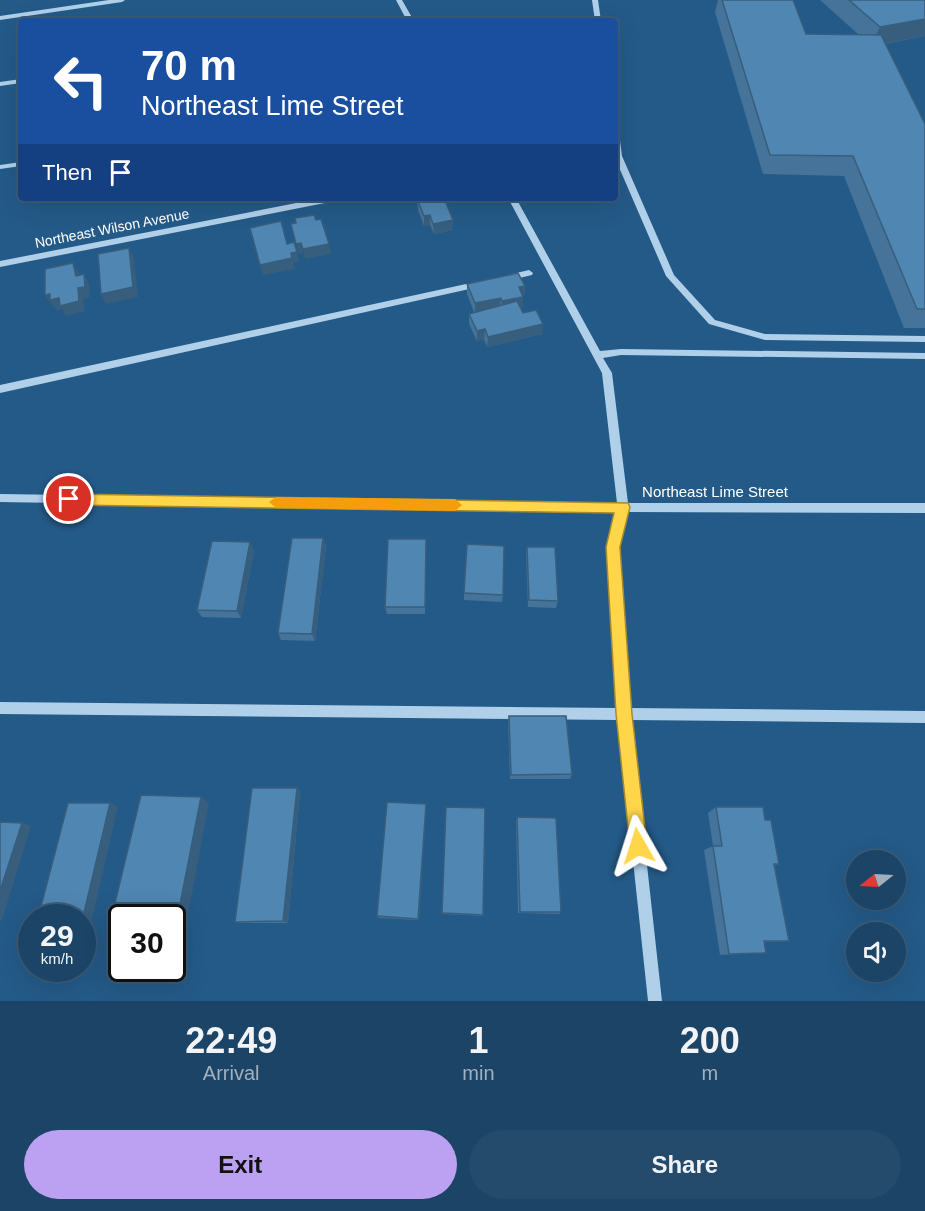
<!DOCTYPE html>
<html lang="en">
<head>
<meta charset="utf-8">
<style>
	body { margin:0; font-family:Helvetica,sans-serif; background:#244b6c; color:#f1f3f6; height:100vh; display:flex; flex-direction:column; font-size:22px; white-space:nowrap }
	* { box-sizing:border-box; margin:0 }
	p { font-size:20px; color:#a0b0bf }
	.icon { flex:none; width:33px; height:33px; fill:none; stroke:currentColor; stroke-width:2; stroke-linecap:round; stroke-linejoin:round }
	.map { position:relative; height:1001px; overflow:hidden }
	.drawer { display:flex; flex-direction:column; background:#1b4466; flex:1 }
	.drawer>* { flex:none }
	.guide { position:absolute; left:18px; top:18px; width:600px; height:183px; border-radius:6px; box-shadow:0 6px 24px #0002,0 0 0 2px #395c7a; background:#1a4fa0; color:#fff; overflow:hidden }
	.needle { width:39px; rotate:252deg }
	.tools { position:absolute; left:846px; top:850px; display:grid; gap:12px }
	.tools a { display:grid; place-items:center; width:60px; height:60px; border-radius:50%; background:#1b4466; box-shadow:0 6px 24px #0002,0 0 0 2px #395c7a; font-size:30px }
	.speed { position:absolute; left:18px; top:904px; display:flex; gap:12px; font-size:30px; font-weight:700; text-align:center }
	.speed>* { display:grid; place-content:center; width:78px; height:78px; border-radius:50%; background:#1b4466; box-shadow:0 6px 24px #0002,0 0 0 2px #395c7a; line-height:1 }
	.speed small { font-size:15px; font-weight:400 }
	.speed .limit { border:3px solid #111; border-radius:9px; background:#fff; color:#111 }
	.pin { position:absolute; display:grid; place-items:center; width:51px; height:51px; color:#fff; margin:-26px; border:3px solid #fff; border-radius:50%; box-shadow:0 2px 6px #0007 }
	.me { position:absolute; width:66px; margin:-33px; rotate:354deg; stroke-linejoin:round; filter:drop-shadow(0 0 4px #0008) }
	.turn { display:flex; align-items:center; gap:21px; height:126px; padding:0 24px; font-size:27px }
	.turn .icon { width:78px; height:78px; stroke-width:2.5 }
	.turn b { display:block; font-size:42px; line-height:51px }
	.then { display:flex; align-items:center; height:57px; padding:0 24px; background:#0003; gap:12px; font-size:22px }
	.eta { display:flex; justify-content:space-evenly; align-items:center; height:102px; text-align:center }
	.eta b { font-size:36px; font-weight:700; line-height:42px }
	.primary-button { display:flex; gap:12px; margin-top:auto; padding:12px 24px }
	.primary-button a { flex:1; height:69px; border-radius:36px; background:#bca0f2; color:#111; font-size:24px; font-weight:700; line-height:69px; text-align:center }
	.primary-button a+a { background:#244b6c; color:#f1f3f6 }
	.map>svg:first-child { display:block }
	.lines { fill:none; stroke-linecap:round; stroke-linejoin:round }
	.minor { fill:#b0d0ea; fill-rule:evenodd }
	.wall { fill:#457399 }
	.shaded-wall { fill:#385e7d }
	.building { fill:#5086b2; stroke:#385e7d; stroke-width:1.5 }
	.route { fill:#ffd54a; stroke:#a68a30; stroke-width:1.5 }
	.slow { fill:#f59e0b }
	.labels { text-anchor:middle; stroke-width:5; stroke-linejoin:round; paint-order:stroke }
	.far-street-label { font-size:14px; fill:#fff; stroke:#245a88 }
	.street-label { font-size:15px; fill:#fff; stroke:#245a88 }
</style>
</head>
<body>
<div class="map">
<svg width="925" height="1001" viewBox="0 0 925 1001">
	<rect width="100%" height="100%" fill="#245a88"/>
	<g class="lines">
		<!-- minor -->
		<g class="minor">
			<polygon points="109,0 125,0 122,2 0,20 0,16"/>
			<polygon points="396,0 402,0 414,21 389,21 405,17"/>
			<polygon points="592,0 598,0 601,21 595,21"/>
			<polygon points="21,79 21,83 0,86 0,82"/>
			<polygon points="615,131 619,133 622,156 674,275 715,320 765,334 925,336 925,342 765,340 709,324 666,276 615,158"/>
			<polygon points="21,162 21,166 0,169 0,165"/>
			<polygon points="322,198 339,198 335,201 0,267 0,261"/>
			<polygon points="508,198 516,198 600,351 621,349 925,353 925,359 621,355 603,358 612,373 628,503 925,503 925,513 627,512 618,547 630,708 925,711 925,723 631,720 662,1001 648,1001 618,720 0,714 0,702 617,708 608,547 617,512 0,502 0,494 617,503 602,373"/>
			<polygon points="529,270 533,273 532,275 507,281 503,278 504,276"/>
			<polygon points="480,281 484,284 483,286 0,393 0,385"/>
		</g>
	</g>
	<!-- wall -->
	<g class="wall">
		<polygon points="718,0 793,0 806,34 858,34 820,0 925,0 925,36 885,44 925,124 925,328 904,328 844,176 763,174 715,12"/>
		<polygon points="417,199 453,230 434,234 430,225 424,226 418,210"/>
		<polygon points="467,284 525,286 524,296 523,296 522,307 520,307 523,313 542,334 487,347 484,339 477,341 469,324 469,314 474,312 467,294"/>
		<polygon points="323,538 326,546 315,641 281,640 278,633"/>
		<polygon points="426,547 425,614 387,614 385,607"/>
		<polygon points="527,547 558,601 556,608 528,607 526,555"/>
		<polygon points="254,550 241,618 202,617 197,610"/>
		<polygon points="464,593 503,595 502,602 464,600"/>
		<polygon points="509,716 572,774 570,779 510,779 508,722"/>
		<polygon points="297,788 300,792 288,923 241,923 235,922"/>
		<polygon points="426,804 426,808 419,920 379,918 377,916"/>
		<polygon points="716,807 765,820 779,864 774,866 789,941 777,942 764,942 766,953 720,955 704,850 713,846 708,813"/>
		<polygon points="517,817 561,912 559,914 518,913 516,821"/>
		<polygon points="442,913 483,915 483,916 442,914"/>
	</g>
	<!-- shaded-wall -->
	<g class="shaded-wall">
		<polygon points="925,19 925,36 871,46 880,27"/>
		<polygon points="430,215 430,225 424,226 424,216"/>
		<polygon points="453,220 453,230 434,234 433,224"/>
		<polygon points="301,243 303,253 299,254 296,244"/>
		<polygon points="329,244 331,254 305,259 303,249"/>
		<polygon points="129,248 134,259 138,297 106,304 101,294"/>
		<polygon points="297,252 299,262 293,263 295,269 263,275 260,265 291,253"/>
		<polygon points="73,263 79,274 82,286 76,276"/>
		<polygon points="84,274 89,285 90,297 83,299 85,311 66,316 62,309 57,311 53,305 52,305 45,295 78,288"/>
		<polygon points="525,286 524,296 518,297 519,287"/>
		<polygon points="523,297 522,307 501,311 502,301"/>
		<polygon points="501,298 500,308 475,313 475,303"/>
		<polygon points="543,324 542,334 487,347 488,337"/>
		<polygon points="485,329 484,339 477,341 477,331"/>
		<polygon points="323,538 326,546 315,641 312,634"/>
		<polygon points="250,542 254,550 241,618 237,611"/>
		<polygon points="297,788 300,792 288,923 283,921"/>
		<polygon points="201,797 209,803 184,936 174,935"/>
		<polygon points="110,803 118,807 91,923 82,922"/>
		<polygon points="426,804 426,808 419,920 418,919"/>
		<polygon points="22,823 31,826 2,920 0,920 0,891"/>
	</g>
	<!-- building -->
	<g class="building">
		<polygon points="722,0 793,0 806,34 881,35 925,124 925,309 917,309 853,156 770,155"/>
		<polygon points="849,0 925,0 925,19 880,27"/>
		<polygon points="418,198 444,198 453,220 433,224 430,215 424,216 417,199"/>
		<polygon points="314,215 316,220 321,219 329,244 303,249 301,243 296,244 291,224 296,223 295,218"/>
		<polygon points="281,221 287,244 294,242 297,252 291,253 292,258 260,265 250,228"/>
		<polygon points="129,248 133,287 101,294 98,254"/>
		<polygon points="73,263 76,276 84,274 85,287 78,288 79,301 60,306 59,298 50,300 50,294 45,295 45,269"/>
		<polygon points="518,273 525,286 519,287 523,297 502,301 501,298 475,303 467,284"/>
		<polygon points="517,301 523,313 536,310 543,324 488,337 485,329 477,331 469,314"/>
		<polygon points="292,538 323,538 312,634 278,633"/>
		<polygon points="388,539 426,539 425,607 385,607"/>
		<polygon points="212,541 250,542 237,611 197,610"/>
		<polygon points="467,544 504,546 503,595 464,593"/>
		<polygon points="527,547 555,547 558,601 529,600"/>
		<polygon points="509,716 566,716 572,774 511,775"/>
		<polygon points="252,788 297,788 283,921 235,922"/>
		<polygon points="141,795 201,797 174,935 172,934 172,918 122,918 122,932 108,932"/>
		<polygon points="387,802 426,804 418,919 377,916"/>
		<polygon points="68,803 110,803 82,921 82,918 38,918"/>
		<polygon points="446,807 485,808 483,915 442,913"/>
		<polygon points="716,807 763,807 765,820 771,820 779,864 774,864 789,941 764,941 766,953 729,954 713,846 722,846"/>
		<polygon points="517,817 556,818 561,912 520,912"/>
		<polygon points="0,822 22,823 0,891"/>
	</g>
	<!-- route -->
	<polygon class="route" points="69,494 628,503 630,507 620,547 632,714 647,846 645,853 638,855 632,853 630,846 616,714 606,547 614,513 69,505 62,499"/>
	<!-- slow -->
	<polygon class="slow" points="276,497 455,499 462,505 455,511 276,508 269,502"/>
	<g class="labels">
		<!-- far-street labels -->
		<g class="far-street-label">
			<text transform="translate(112 228) rotate(-11)" y="5">Northeast Wilson Avenue</text>
		</g>
		<!-- street labels -->
		<g class="street-label">
			<text x="715" y="497">Northeast Lime Street</text>
		</g>
	</g>
</svg>
<div class="tools">
<a><svg class="needle" viewBox="-14 -14 28 28"><path d="M0-13l5 13h-10z" fill="#e53935"/><path d="M0 13l5-13h-10z" fill="#a0b0bf"/></svg></a>
<a><svg class="icon" aria-label="sound" viewBox="0 0 24 24"><path d="M4 9h4l5-4v14l-5-4H4zM17 9q2 3 0 6"/></svg></a>
</div>
<div class="speed"><div>29<small>km/h</small></div><div class="limit">30</div></div>
<div class="pin" style="left:69px;top:499px;background:#d93025"><svg class="icon" aria-label="arrive" viewBox="0 0 24 24"><path d="M6 21V4h12l-3 4 3 4H6"/></svg></div>
<svg class="me" style="left:638px;top:846px" viewBox="-20 -20 40 40"><path d="M0-17L14 15 0 8-14 15z" fill="#ffd54a" stroke="#fff" stroke-width="4"/></svg>
<div class="guide">
<div class="turn"><svg class="icon" aria-label="left" viewBox="0 0 24 24"><path d="M17 20v-9H6M10 6l-5 5 5 5"/></svg><div><b>70 m</b>Northeast Lime Street</div></div>
<div class="then">Then<svg class="icon" aria-label="arrive" viewBox="0 0 24 24"><path d="M6 21V4h12l-3 4 3 4H6"/></svg></div>
</div>
</div>
<section class="drawer">
<div class="eta">
<div><b>22:49</b><p>Arrival</p></div>
<div><b>1</b><p>min</p></div>
<div><b>200</b><p>m</p></div>
</div>
<div class="primary-button"><a>Exit</a><a>Share</a></div>
</section>
</body>
</html>
